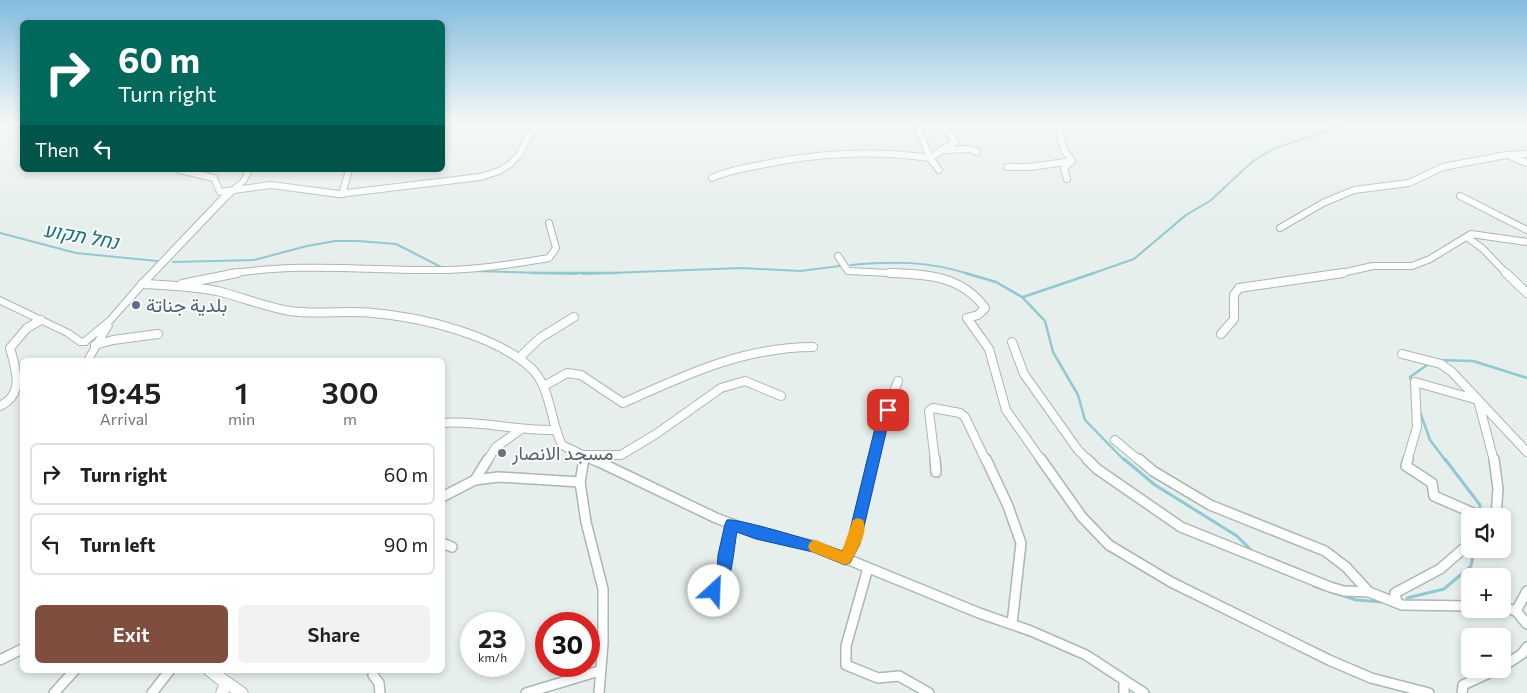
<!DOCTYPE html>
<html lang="en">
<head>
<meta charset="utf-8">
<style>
	body { margin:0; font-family:Commissioner,Vazirmatn,Heebo,sans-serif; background:#f2f2f2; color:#202124; height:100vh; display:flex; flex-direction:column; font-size:19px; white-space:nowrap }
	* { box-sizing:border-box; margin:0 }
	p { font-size:16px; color:#757577 }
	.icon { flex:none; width:28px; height:28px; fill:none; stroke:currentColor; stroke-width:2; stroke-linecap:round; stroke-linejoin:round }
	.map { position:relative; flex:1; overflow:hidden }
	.drawer { position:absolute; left:20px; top:358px; width:425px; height:315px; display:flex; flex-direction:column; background:#fff; border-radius:8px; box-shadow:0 2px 8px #0003 }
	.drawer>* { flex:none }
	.top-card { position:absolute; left:20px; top:20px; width:425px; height:152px; border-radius:8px; box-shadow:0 2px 8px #0003; background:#00695c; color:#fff; overflow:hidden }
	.buttons { position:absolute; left:1461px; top:508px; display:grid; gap:10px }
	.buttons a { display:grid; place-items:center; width:50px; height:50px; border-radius:8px; background:#fff; box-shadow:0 2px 8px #0003; font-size:25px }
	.speed { position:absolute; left:460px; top:612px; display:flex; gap:10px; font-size:25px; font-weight:700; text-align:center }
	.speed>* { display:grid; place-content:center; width:65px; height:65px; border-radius:50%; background:#fff; box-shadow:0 2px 8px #0003; line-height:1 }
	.speed small { font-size:12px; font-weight:400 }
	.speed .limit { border:8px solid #d22; background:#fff; color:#111 }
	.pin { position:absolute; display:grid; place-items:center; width:42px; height:42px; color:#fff; margin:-21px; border-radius:10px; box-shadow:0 2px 8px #0006 }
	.me { position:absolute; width:55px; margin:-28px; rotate:25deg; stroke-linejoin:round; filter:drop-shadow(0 0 4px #0008) }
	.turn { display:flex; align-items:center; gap:18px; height:105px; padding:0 15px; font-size:22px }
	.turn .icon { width:65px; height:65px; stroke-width:2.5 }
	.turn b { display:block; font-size:35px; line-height:42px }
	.then { display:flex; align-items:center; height:48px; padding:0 15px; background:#0003; gap:10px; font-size:19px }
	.eta { display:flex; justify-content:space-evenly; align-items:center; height:85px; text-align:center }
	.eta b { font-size:30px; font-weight:600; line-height:35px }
	.primary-button { display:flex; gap:10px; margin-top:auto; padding:10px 15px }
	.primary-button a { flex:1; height:58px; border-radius:8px; background:#7f4e3f; color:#fff; font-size:20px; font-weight:600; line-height:58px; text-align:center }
	.primary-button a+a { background:#f2f2f2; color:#202124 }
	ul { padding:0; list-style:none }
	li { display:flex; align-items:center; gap:15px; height:62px; margin:0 10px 8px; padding:0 5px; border:2px solid #e0e0e0; border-radius:8px }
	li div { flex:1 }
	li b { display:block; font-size:19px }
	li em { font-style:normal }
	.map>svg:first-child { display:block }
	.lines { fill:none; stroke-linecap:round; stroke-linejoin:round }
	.stream-far2 { stroke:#8ec9d4; stroke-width:2 }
	.stream-far1 { stroke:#8ec9d4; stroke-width:2.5 }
	.stream { stroke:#8ec9d4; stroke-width:3 }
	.minor-far2-casing { stroke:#a8b8b2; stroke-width:8 }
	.minor-far1-casing { stroke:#a8b8b2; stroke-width:10 }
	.minor-casing { stroke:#a8b8b2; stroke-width:12 }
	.tertiary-casing { stroke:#a8b8b2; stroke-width:2 }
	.secondary-casing { stroke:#a4bbb3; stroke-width:2 }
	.minor-far2 { stroke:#fff; stroke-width:6 }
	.minor-far1 { stroke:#fff; stroke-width:8 }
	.minor { stroke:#fff; stroke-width:9 }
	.tertiary { fill:#fff; fill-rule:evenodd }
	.secondary { fill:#fff; fill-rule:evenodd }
	.route { fill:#1a73e8; stroke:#114b97 }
	.slow { fill:#f59e0b }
	.service-dot { fill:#5c6f8a; stroke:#f7fbf9; stroke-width:2 }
	.worship-dot { fill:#6b7280; stroke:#f7fbf9; stroke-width:2 }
	.labels { text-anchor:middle; stroke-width:4; stroke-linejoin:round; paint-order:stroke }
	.service-label { font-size:19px; fill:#4e5e75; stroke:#f7fbf9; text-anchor:start }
	.worship-label { font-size:19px; fill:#5b616d; stroke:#f7fbf9; text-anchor:start }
	.water-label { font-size:20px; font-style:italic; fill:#1c6f80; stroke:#f7fbf9 }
</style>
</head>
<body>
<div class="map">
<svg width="1527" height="693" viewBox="0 0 1527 693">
	<rect width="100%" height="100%" fill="#e6efeb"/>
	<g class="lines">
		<!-- stream-far2 -->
		<g class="stream-far2">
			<polyline points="0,233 76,253 157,261"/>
			<polyline points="173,262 254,260 307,246 335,241 358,241 396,244 443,268"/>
			<path d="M851,265C893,261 928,261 969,274"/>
			<polyline points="475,271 576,274"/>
			<polyline points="583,274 742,268 800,271 840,266"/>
			<polyline points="1091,274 1134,259 1186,215 1210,201 1253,161 1273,149 1349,123"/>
		</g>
		<!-- stream-far1 -->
		<g class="stream-far1">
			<polyline points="532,273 617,273"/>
			<polyline points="965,273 996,282 1022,297 1045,321 1053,352 1078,395 1085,420 1125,461"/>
			<polyline points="1023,297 1094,273"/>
			<polyline points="1434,360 1473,361 1527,378"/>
			<polyline points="1412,384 1410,377 1430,363"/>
			<polyline points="1419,409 1430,440 1446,461"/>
		</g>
		<!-- stream -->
		<g class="stream">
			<polyline points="1124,459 1155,485 1237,536 1253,552"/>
			<polyline points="1445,459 1480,505 1479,514"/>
			<polyline points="1314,586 1356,600 1383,602"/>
			<polyline points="1407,598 1444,589 1471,566 1474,549"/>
		</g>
		<!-- minor-far2 casing -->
		<g class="minor-far2-casing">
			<g id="minor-far2">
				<polyline points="916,123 930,158 939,170"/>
				<polyline points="941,150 970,149 977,152"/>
				<polyline points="1510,156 1527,163"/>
				<polyline points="930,158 955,142 943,123"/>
				<polyline points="1007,167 1030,167 1072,161 1064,150 1057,123"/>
				<polyline points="180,170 214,178 220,192 271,185 339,194 480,177 499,171 510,164 519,155 532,130 542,123"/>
				<path d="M712,178C727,171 743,168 760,165C818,153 871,150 930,158"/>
				<polyline points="1067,179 1064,168 1072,161"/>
				<polyline points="342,194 349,170"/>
				<polyline points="1460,196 1527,230"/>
				<polyline points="1280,228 1323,203 1354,190 1409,183 1443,167 1506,155 1527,154"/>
				<polyline points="1467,237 1483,249 1507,274"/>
				<polyline points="838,256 848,271 910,274"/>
				<path d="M229,274C301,262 374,271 447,270C481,269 515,264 549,258L556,248L549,223"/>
				<polyline points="1337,274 1373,266 1412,266 1430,259 1471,234 1527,242"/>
			</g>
		</g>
		<!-- minor-far1 casing -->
		<g class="minor-far1-casing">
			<g id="minor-far1">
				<path d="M890,273C927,274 962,276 985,308L978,315L967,318L989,349L1006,410L1042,461"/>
				<polyline points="1506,273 1527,293"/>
				<path d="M142,284C167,285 192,286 217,291C242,297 265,307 290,311C318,315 345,310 373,313C421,317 496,335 532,369C551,388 550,421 562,445L595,461"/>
				<polyline points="182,284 237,273"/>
				<polyline points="1221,334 1234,319 1234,295 1239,288 1343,273"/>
				<polyline points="1012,342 1024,374 1078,450 1089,461"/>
				<polyline points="95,345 113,340 158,334"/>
				<polyline points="1402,354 1441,364 1452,372 1527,452"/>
				<polyline points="519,358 540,338 574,317"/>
				<path d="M544,386L567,373L581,375L623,403C685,375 744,347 813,347"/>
				<path d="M0,406C25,394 16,370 10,348L27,328L41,320"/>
				<path d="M442,423C479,420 516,431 553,430"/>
				<polyline points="1115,440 1140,461"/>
				<polyline points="587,455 621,455 656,434 721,388 745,381 781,396"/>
				<polyline points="487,461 496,447 520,430"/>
				<polyline points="584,461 585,455"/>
				<polyline points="873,461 882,424 898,381"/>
				<polyline points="935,461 929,411 933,408 960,413 965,417 986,461"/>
				<polyline points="1407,461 1417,427 1415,382 1478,400 1494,461"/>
			</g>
		</g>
		<!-- minor casing -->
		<g class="minor-casing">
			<g id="minor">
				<polyline points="584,459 580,482 586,522 603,589 603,643 599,693"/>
				<polyline points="593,459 716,518 756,533 815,546 979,613 1031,631 1086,655 1144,693"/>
				<polyline points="935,459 936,472"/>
				<polyline points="986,459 1008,506 1021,543 1012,624"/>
				<polyline points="1041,459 1082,517 1109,545 1171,582 1329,660 1371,678 1429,693"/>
				<polyline points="1087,459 1097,469 1181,527 1330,587 1344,591 1369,592"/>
				<polyline points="1139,459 1153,471 1210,505 1325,551 1346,567 1369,592 1402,605 1470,606"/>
				<polyline points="1408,459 1406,466 1432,483 1434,496 1480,516"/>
				<polyline points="1494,459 1498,489 1496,516"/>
				<polyline points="475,480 498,477 580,482"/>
				<polyline points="442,497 475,480 488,459"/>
				<polyline points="442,543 452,547"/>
				<polyline points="845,559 853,544 873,459"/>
				<polyline points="868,568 846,646 846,665 878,678 899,676 929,693"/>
				<polyline points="1397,603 1395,593 1440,569 1470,543"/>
				<polyline points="1502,607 1516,611 1527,624"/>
				<polyline points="704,608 724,574 725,555 732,524"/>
				<polyline points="1516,611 1527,591"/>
				<polyline points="0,660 22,649"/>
				<polyline points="1502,667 1522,654 1527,647"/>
				<polyline points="373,675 379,683 380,693"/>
				<polyline points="1124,680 1124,693"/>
				<polyline points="54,693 75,670"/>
				<polyline points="152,693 170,670"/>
				<polyline points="526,693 599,671"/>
				<polyline points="1462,693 1463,685 1498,669"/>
			</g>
		</g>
		<!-- tertiary casing -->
		<g class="tertiary-casing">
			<g id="tertiary">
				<polygon points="246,170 252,170 246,182 227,200 145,286 111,324 112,326 92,360 84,360 98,335 86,345 80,345 79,343 80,341 108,318 139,282 221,196 241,180"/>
				<polygon points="203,670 219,670 246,689 248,693 231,693 229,691 228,693 216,693 219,685 205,674"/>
			</g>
		</g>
		<!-- secondary casing -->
		<g class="secondary-casing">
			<polygon id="secondary" points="0,297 71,331 88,343 87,345 79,345 65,335 0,304"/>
		</g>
		<!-- minor-far2 -->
		<use href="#minor-far2" class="minor-far2"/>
		<!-- minor-far1 -->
		<use href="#minor-far1" class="minor-far1"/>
		<!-- minor -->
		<use href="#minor" class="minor"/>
		<!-- tertiary -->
		<use href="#tertiary" class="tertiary"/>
		<!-- secondary -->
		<use href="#secondary" class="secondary"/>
	</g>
	<!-- sky -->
	<linearGradient id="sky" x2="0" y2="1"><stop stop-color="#84bce0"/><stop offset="0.56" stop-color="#f4f8f6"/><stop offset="1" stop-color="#f4f8f6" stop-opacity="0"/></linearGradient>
	<rect width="1527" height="220" fill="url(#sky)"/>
	<!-- route -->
	<path class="route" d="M888,405L894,410L888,424L860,544L850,563L845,565L813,552L756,539L737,532C733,550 733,591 714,598L709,596L707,591L717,573L718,555L725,524L727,520C735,517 828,545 842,551L847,542L876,424L883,407Z"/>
	<!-- slow -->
	<path class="slow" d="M858,518L863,520C869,533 856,552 850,563L845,565L810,551L808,546L810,542L815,540L842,551L853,520Z"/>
	<!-- markers -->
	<circle class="service-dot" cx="136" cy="305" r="5"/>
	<circle class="worship-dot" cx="502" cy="453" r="5"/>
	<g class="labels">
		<!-- service labels -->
		<g class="service-label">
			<text x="146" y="312">بلدية جناتة</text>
		</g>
		<!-- worship labels -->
		<g class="worship-label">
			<text x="512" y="460">مسجد الانصار</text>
		</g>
		<!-- water labels -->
		<g class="water-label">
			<text transform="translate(81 236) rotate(10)" y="7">נחל תקוע</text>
		</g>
	</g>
</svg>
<div class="buttons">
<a><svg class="icon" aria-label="sound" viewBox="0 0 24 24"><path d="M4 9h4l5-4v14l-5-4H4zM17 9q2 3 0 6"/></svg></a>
<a>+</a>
<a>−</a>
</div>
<div class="speed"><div>23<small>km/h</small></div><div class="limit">30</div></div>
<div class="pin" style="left:888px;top:410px;background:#d93025"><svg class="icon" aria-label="arrive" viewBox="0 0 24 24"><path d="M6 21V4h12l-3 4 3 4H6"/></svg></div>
<svg class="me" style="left:714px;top:591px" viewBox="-20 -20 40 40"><circle r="19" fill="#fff"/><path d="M0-13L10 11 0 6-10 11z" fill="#1a73e8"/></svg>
<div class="top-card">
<div class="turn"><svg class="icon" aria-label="right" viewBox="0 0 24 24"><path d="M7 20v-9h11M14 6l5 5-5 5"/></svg><div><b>60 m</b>Turn right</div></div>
<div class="then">Then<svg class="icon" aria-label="left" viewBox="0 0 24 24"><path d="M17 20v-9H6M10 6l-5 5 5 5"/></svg></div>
</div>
<section class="drawer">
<div class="eta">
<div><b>19:45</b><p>Arrival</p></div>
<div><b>1</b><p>min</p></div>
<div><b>300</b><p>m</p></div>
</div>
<ul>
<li><svg class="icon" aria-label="right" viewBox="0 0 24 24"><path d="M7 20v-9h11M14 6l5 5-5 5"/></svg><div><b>Turn right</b></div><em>60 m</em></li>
<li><svg class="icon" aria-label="left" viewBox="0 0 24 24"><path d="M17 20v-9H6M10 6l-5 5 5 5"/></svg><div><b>Turn left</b></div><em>90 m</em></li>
</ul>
<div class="primary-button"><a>Exit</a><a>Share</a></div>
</section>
</div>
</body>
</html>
